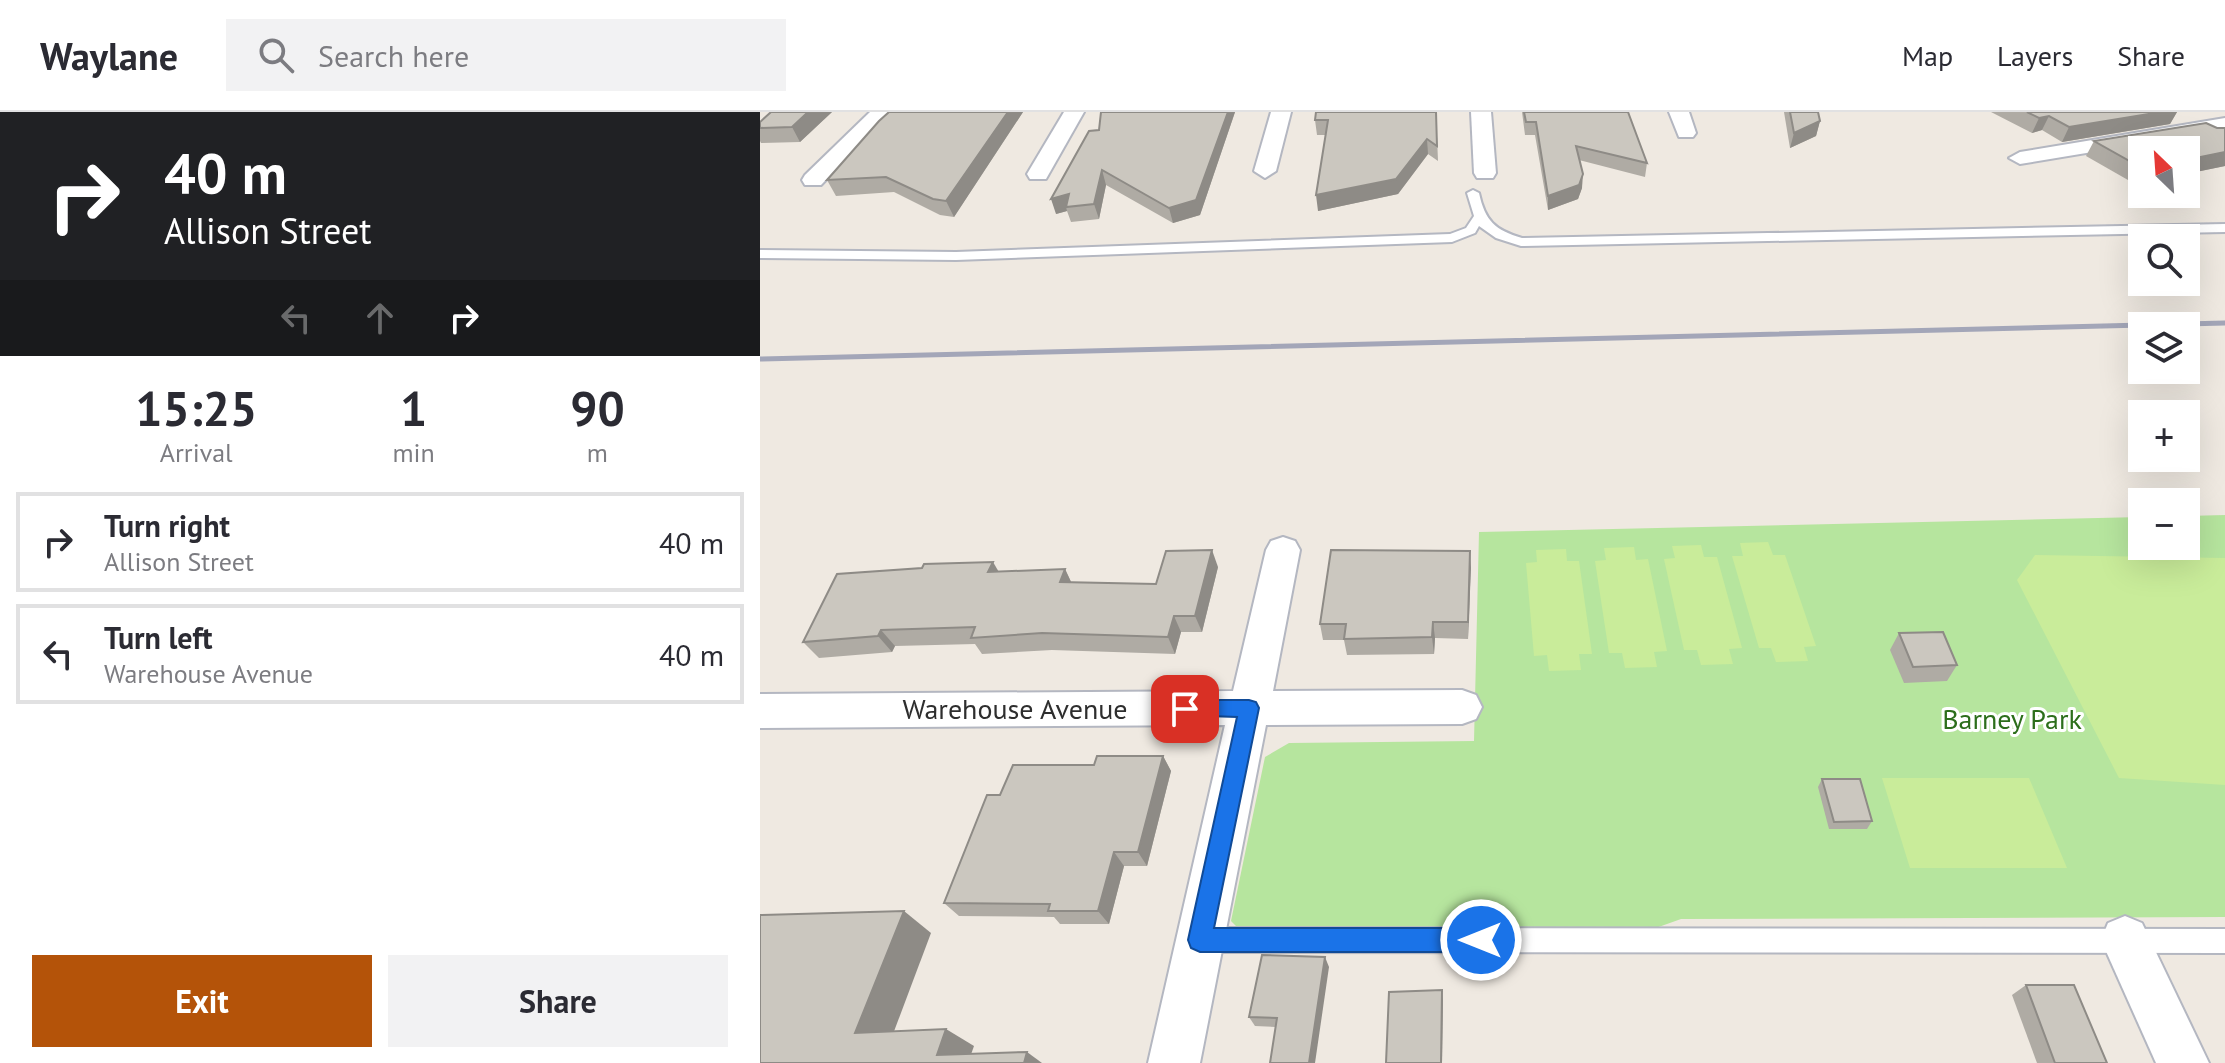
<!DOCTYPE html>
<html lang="en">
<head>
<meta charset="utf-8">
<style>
	body { margin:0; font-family:"PT Sans",sans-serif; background:#f2f2f3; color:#2b2b33; height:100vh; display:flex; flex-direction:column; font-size:30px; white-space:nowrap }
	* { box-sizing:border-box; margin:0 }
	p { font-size:26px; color:#7c7c81 }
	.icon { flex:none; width:44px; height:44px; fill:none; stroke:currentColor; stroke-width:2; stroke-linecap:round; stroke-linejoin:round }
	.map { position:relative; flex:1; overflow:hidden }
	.drawer { display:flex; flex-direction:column; background:#fff; width:760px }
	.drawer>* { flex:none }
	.hud { background:#202124; color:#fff; overflow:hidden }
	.needle { width:52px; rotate:335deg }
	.controls { position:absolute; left:1368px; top:24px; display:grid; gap:16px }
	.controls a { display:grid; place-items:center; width:72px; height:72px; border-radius:0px; background:#fff; box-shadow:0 8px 32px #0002; font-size:40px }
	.pin { position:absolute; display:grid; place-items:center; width:68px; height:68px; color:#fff; margin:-34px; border-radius:16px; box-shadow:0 4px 12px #0006 }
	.me { position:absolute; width:88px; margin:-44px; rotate:270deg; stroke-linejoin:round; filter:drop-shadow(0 0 6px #0008) }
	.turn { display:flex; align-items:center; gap:28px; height:168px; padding:0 32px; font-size:36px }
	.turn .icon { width:104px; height:104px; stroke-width:2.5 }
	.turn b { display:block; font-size:56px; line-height:68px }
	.lanes { display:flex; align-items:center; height:76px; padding:0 32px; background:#0003; justify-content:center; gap:40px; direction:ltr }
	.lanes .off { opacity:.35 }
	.eta { display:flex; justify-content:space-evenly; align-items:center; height:136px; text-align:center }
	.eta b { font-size:48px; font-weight:800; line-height:56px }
	.action { display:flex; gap:16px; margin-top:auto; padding:16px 32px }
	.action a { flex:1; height:92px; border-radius:0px; background:#b45309; color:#fff; font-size:32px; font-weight:800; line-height:92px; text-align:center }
	.action a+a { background:#f2f2f3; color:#2b2b33 }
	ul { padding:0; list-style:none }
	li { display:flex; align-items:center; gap:24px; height:100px; margin:0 16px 12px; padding:0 16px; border:4px solid #e1e1e2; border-radius:0px }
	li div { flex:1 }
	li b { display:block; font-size:30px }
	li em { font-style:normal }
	header { display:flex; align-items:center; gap:48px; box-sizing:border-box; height:112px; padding:0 40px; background:#fff; border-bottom:2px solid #e1e1e2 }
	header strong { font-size:38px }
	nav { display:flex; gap:44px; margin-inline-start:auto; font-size:28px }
	.search { width:560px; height:72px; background:#f2f2f3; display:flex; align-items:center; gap:20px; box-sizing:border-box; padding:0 28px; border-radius:0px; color:#7c7c81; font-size:30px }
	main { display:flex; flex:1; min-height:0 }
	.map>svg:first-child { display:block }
	.green { fill:#b6e59e }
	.pitch { fill:#c9ec9a }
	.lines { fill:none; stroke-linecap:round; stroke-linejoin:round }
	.lane-casing { stroke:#b4b7c1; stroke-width:4 }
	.street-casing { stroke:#b4b7c1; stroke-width:4 }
	.lane { fill:#fff; fill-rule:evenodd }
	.street { fill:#fff; fill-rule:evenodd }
	.rail { stroke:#a3a6b8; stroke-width:5 }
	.wall { fill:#afaba4 }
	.shaded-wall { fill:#8e8b86 }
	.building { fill:#cbc7bf; stroke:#8e8b86; stroke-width:2 }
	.route { fill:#1a73e8; stroke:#114b97; stroke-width:2 }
	.labels { text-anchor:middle; stroke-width:6; stroke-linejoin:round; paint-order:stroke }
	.street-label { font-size:28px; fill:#2e2e2e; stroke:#fff }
	.park-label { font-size:28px; fill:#2c6e1b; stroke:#fff }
</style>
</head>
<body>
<header>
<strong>Waylane</strong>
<div class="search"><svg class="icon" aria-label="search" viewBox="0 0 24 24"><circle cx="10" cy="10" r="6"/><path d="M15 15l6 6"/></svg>Search here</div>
<nav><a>Map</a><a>Layers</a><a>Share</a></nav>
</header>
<main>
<section class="drawer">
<div class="hud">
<div class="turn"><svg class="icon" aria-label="right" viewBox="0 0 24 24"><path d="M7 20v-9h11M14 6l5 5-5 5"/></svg><div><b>40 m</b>Allison Street</div></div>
<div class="lanes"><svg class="icon off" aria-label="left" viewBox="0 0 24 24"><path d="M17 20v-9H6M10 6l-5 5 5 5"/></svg><svg class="icon off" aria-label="ahead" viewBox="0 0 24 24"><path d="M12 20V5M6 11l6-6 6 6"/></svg><svg class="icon" aria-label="right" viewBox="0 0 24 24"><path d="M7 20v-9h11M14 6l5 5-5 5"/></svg></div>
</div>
<div class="eta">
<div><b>15:25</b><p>Arrival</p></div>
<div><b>1</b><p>min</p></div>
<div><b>90</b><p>m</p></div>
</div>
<ul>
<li><svg class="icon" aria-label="right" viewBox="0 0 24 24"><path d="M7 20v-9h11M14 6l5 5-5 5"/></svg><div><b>Turn right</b><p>Allison Street</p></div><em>40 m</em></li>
<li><svg class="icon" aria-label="left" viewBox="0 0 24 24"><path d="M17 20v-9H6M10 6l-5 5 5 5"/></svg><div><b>Turn left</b><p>Warehouse Avenue</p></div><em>40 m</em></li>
</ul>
<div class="action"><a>Exit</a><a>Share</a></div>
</section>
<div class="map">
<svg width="1465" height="951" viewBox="0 0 1465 951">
	<rect width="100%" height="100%" fill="#efe9e1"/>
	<!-- green -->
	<polygon class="green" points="1465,403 1465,805 921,807 893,817 481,819 471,809 505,645 529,631 714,629 719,420 1382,405 1382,434 1426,434 1426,404"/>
	<!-- pitch -->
	<g class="pitch">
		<polygon points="1008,430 1013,443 1025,443 1056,534 1044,535 1048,549 1016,550 1011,536 999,536 972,444 983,444 980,431"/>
		<polygon points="941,433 944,445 957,445 982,536 969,537 973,552 941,553 937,538 924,538 904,447 915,446 912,434"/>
		<polygon points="874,435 876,448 888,447 907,539 894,540 897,555 865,556 862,541 849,541 835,449 846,448 844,436"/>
		<polygon points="806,437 807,449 819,449 832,542 819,542 821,558 789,559 787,543 774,544 766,451 777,450 776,438"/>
		<polygon points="1275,443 1465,446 1465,673 1359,666 1257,468"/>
		<polygon points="1122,666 1269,666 1307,756 1150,756"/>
	</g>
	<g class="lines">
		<!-- lane casing -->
		<g class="lane-casing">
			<g id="lane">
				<path d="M713,78L719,81C725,109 735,118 762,126L1465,112V120L761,134L736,126L719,114L715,121L692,130L196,148L0,146V138L196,140L690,122L706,116L714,104L707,81Z"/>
				<polygon points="443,816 1465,817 1465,841 443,840 434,837 431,828 434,819"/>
			</g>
		</g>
		<!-- street casing -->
		<g class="street-casing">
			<g id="street">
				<polygon points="110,0 131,0 61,73 45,73 42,68 45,63"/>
				<polygon points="304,0 324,0 286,67 270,67 267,62"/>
				<polygon points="511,0 531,0 516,59 505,66 494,59"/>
				<polygon points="711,0 731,0 736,61 733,66 717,66 714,61"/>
				<polygon points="909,0 929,0 936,21 933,25 919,25"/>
				<polygon points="1465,6 1465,18 1260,52 1249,46 1260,40"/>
				<polygon points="523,425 535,429 540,438 513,579 702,578 716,583 722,595 716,607 702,612 506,613 440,951 388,951 465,613 0,616 0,582 473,579 506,438 511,429"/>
				<polygon points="1365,804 1382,811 1449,951 1396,951 1341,828 1348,811"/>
			</g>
		</g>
		<!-- lane -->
		<use href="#lane" class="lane"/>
		<!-- street -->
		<use href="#street" class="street"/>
		<!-- rail -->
		<polyline class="rail" points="0,247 1465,211"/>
	</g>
	<!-- wall -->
	<g class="wall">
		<polygon points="72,0 40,30 1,31 0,29 0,10"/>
		<polygon points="129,0 263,0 194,105 180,103 134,80 76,84 67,68"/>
		<polygon points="341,0 475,0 440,103 413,111 346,73 339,107 311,110 307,99 296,102 339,18"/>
		<polygon points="676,0 678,49 668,42 638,82 558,99 566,23 557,23 555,8"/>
		<polygon points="762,0 868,0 887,51 885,65 819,48 822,76 818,87 788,98 775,23 765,23"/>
		<polygon points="1024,0 1058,0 1060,9 1056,24 1030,36"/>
		<polygon points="1231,0 1417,0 1410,12 1302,30 1282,18 1272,21"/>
		<polygon points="1457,16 1465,16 1465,54 1426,62 1426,38 1382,38 1382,71 1375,72 1326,44 1334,29"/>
		<polygon points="710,439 708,527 675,526 674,542 587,543 584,528 563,528 560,512"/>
		<polygon points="458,455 442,520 421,520 415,542 292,538 222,542 215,532 135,534 132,540 59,546 43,530 238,460 305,457 311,470 396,472"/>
		<polygon points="1139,521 1197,553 1187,569 1144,571 1130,538"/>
		<polygon points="403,644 411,659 387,754 364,754 349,812 300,812 294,805 199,804 184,791 334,653"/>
		<polygon points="1062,667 1112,709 1107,717 1069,717 1058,675"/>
		<polygon points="569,855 516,915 495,914 489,905"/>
		<polygon points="1266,873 1347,951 1277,951 1252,883"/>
	</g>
	<!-- shaded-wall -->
	<g class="shaded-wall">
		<polygon points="48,0 72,0 40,30 32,15"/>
		<polygon points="248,0 263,0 194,105 186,89"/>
		<polygon points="468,0 475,0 440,103 413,111 409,96"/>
		<polygon points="1401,0 1417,0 1410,12 1302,30 1309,15"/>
		<polygon points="1289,4 1282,18 1272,21 1279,6"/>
		<polygon points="1060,9 1056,24 1030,36 1034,21"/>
		<polygon points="667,27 668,42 638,82 558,99 556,83"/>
		<polygon points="1465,40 1465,54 1426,62 1426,48"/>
		<polygon points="342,58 346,73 339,107 334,92"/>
		<polygon points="1382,59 1382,71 1375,72"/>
		<polygon points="823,62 822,76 818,87 788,98 788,84"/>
		<polygon points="309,82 306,95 307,99 296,102 291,87"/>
		<polygon points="452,438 458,455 442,520 435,504"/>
		<polygon points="710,439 711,456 708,527 708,510"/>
		<polygon points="233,450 243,467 228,460"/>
		<polygon points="305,457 313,474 300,470"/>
		<polygon points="414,504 421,520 415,542 408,525"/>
		<polygon points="673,510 675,526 674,542 672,525"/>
		<polygon points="121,518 135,534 132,540 118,524"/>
		<polygon points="403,644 411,659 387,754 378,740"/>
		<polygon points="354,740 364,754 349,812 338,799"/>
		<polygon points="144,799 171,821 127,938 95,921"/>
		<polygon points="565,845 569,855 555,951 549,951"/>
		<polygon points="682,878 683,888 682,951 681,951"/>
		<polygon points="186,917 214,934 208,951 177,943"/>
		<polygon points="267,940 282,951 264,951"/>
	</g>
	<!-- building -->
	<g class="building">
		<polygon points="11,0 48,0 32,15 0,16 0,10"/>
		<polygon points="129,0 248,0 186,89 173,87 126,65 67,68 119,9"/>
		<polygon points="341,0 468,0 436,88 409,96 342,58 334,92 306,95 309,82 291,87 329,19 339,18"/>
		<polygon points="556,0 676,0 677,34 667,27 636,67 556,83 568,8 555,8"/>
		<polygon points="764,0 868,0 887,51 816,34 823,62 819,73 788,84 776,10 766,10"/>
		<polygon points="1030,0 1058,0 1060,9 1034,21"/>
		<polygon points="1267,0 1401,0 1309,15 1289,4 1279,6"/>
		<polygon points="1446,11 1457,16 1465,16 1465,40 1426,48 1426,38 1382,38 1382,56 1334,29"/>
		<polygon points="452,438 435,504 414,504 408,525 282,521 211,526 215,515 121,518 118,524 43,530 77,462 162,456 164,452 233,450 228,460 305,457 300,470 396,472 406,439"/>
		<polygon points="571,438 710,439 708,510 673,510 672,525 584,527 586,512 560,512"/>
		<polygon points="1183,520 1197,553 1153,555 1139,521"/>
		<polygon points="337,644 403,644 378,740 354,740 338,799 288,799 290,792 184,791 227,683 240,683 253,653 334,653"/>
		<polygon points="1062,667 1100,667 1112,709 1074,710"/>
		<polygon points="144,799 95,921 186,917 177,943 267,940 264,951 0,951 0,803"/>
		<polygon points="502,843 565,845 549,951 510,951 517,906 489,905"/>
		<polygon points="1266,873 1314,873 1347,951 1295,951"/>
		<polygon points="682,878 681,951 626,951 629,880"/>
	</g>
	<!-- route -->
	<polygon class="route" points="425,588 489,588 496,590 499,596 454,816 721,816 729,819 733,828 729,837 721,840 440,840 431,836 428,828 477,605 418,603 415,597 418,591"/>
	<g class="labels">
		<!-- street labels -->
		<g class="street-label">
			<text x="255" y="607">Warehouse Avenue</text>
		</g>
		<!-- park labels -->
		<g class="park-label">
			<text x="1252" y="617">Barney Park</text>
		</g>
	</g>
</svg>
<div class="controls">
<a><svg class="needle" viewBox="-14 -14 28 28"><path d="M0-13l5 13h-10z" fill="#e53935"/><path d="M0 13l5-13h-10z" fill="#7c7c81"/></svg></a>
<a><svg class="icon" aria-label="search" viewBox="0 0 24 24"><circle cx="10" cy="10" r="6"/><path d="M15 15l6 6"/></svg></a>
<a><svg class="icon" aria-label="layers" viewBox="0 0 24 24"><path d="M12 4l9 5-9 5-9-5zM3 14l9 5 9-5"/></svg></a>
<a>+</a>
<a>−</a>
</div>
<div class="pin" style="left:425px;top:597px;background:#d93025"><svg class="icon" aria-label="arrive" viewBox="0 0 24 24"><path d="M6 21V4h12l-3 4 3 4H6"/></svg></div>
<svg class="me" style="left:721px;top:828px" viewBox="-20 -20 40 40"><circle r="17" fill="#1a73e8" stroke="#fff" stroke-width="3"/><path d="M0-11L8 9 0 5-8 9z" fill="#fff"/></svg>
</div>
</main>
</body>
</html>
